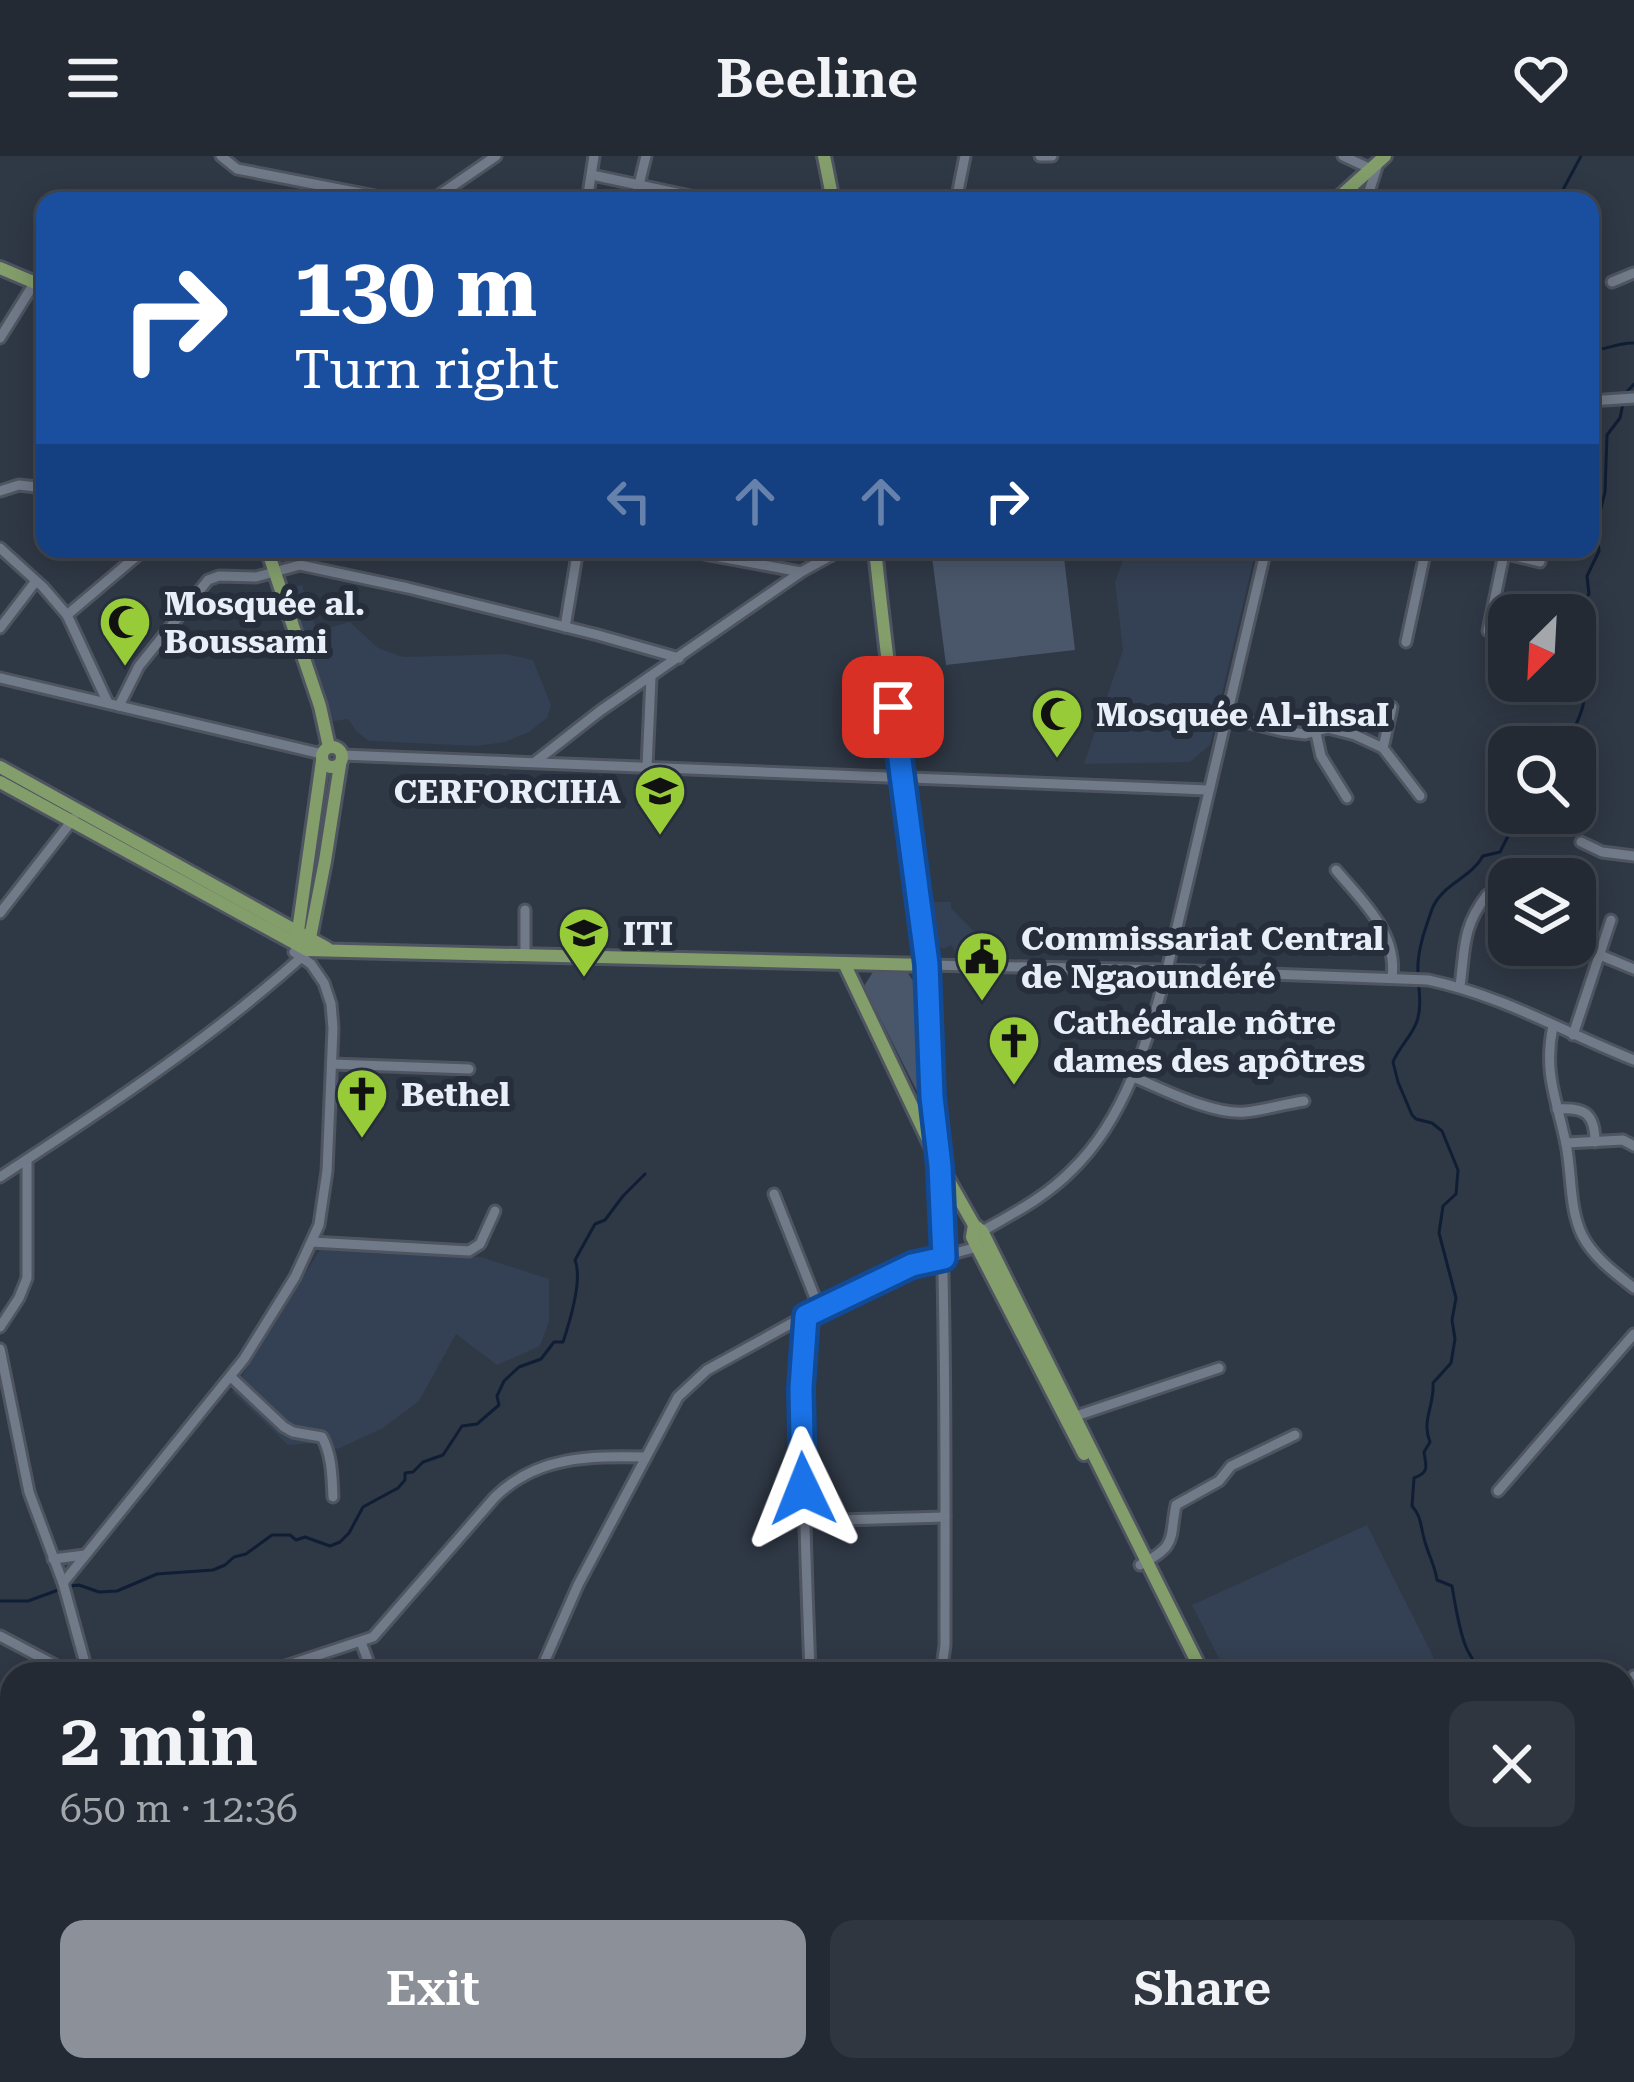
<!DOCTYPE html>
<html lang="en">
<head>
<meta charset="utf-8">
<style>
	body { margin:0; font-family:"Roboto Serif",serif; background:#2f3640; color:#f1f3f6; height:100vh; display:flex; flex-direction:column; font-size:45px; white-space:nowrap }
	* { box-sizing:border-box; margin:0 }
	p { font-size:39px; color:#a3a7ac }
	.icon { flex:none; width:66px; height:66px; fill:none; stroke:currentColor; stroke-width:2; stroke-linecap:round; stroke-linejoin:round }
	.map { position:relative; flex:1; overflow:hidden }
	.panel { position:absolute; left:0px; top:1506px; width:1635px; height:420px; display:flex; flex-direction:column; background:#232a34; border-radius:36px 36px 0 0; box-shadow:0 6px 30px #0003,0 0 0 3px #40464f }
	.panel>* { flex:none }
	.top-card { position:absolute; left:36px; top:36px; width:1563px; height:366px; border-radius:24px; box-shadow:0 6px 30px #0003,0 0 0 3px #40464f; background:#1a4fa0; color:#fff; overflow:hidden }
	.needle { width:78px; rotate:204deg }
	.tools { position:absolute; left:1488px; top:438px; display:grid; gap:24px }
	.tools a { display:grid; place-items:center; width:108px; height:108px; border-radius:24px; background:#232a34; box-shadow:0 6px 30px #0003,0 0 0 3px #40464f; font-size:60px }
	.pin { position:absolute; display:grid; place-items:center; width:102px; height:102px; color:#fff; margin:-51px; border-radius:24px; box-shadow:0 6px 18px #0006 }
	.me { position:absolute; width:132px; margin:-66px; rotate:358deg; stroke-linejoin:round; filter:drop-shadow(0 0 9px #0008) }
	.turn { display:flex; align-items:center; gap:42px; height:252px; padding:0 60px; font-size:54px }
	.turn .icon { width:156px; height:156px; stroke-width:2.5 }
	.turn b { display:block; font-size:84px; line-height:102px }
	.lanes { display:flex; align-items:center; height:114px; padding:0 60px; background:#0003; justify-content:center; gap:60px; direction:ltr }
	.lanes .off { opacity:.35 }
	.round { display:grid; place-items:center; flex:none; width:126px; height:126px; border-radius:24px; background:#2f3640 }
	.head { display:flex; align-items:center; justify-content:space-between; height:204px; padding:0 60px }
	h1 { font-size:72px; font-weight:600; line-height:90px }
	.button { display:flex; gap:24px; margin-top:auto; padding:24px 60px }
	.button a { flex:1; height:138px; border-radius:24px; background:#8c9099; color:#fff; font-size:48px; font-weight:600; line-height:138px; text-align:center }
	.button a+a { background:#2f3640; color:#f1f3f6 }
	header { display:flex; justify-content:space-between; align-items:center; height:156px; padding:0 60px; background:#232a34; font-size:54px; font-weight:600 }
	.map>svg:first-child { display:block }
	.built { fill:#344053 }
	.green { fill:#4a576b }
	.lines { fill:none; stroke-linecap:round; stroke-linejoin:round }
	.stream { stroke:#101e35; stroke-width:3 }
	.minor-casing { stroke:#4e5560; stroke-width:15 }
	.major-casing { stroke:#4e5560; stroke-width:18 }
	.minor { stroke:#717a89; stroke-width:9 }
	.major { stroke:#839d6b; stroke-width:12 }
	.route-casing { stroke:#114b97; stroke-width:30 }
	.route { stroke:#1a73e8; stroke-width:21 }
	.labels { text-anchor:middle; stroke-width:12; stroke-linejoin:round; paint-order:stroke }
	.poi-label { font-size:33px; font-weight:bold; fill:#e9eff8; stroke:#252e3a; text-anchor:start }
</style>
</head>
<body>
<header><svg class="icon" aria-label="menu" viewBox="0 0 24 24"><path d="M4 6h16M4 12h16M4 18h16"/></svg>Beeline<svg class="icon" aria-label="heart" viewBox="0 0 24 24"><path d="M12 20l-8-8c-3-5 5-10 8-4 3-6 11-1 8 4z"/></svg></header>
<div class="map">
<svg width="1634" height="1926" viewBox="0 0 1634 1926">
	<rect width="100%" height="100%" fill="#2f3845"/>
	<!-- built -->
	<g class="built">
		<polygon points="1127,393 1256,393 1210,589 1190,606 1084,608 1123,494 1115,426"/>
		<polygon points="302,429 320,484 331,471 350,466 378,492 403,501 506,498 533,504 551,549 547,562 529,576 505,586 476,590 369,585 357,576 348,563 328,566 284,433"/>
		<polygon points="929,746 951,746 951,752 980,782 978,796 969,800 966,795 958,799 951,789 943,793 934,785"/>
		<polygon points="321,1092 481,1101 549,1123 549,1165 540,1190 497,1209 456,1178 419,1245 383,1272 338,1293 319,1287 288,1289 232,1236"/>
		<polygon points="1367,1369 1442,1518 1227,1518 1192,1449"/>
		<polygon points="1425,1914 1599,1914 1573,1926 1431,1926"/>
	</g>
	<!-- green -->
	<g class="green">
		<polygon points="931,393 1063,393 1075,494 946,509"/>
		<polygon points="873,816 907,816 920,835 925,951 864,830"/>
	</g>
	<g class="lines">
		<!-- stream -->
		<g class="stream">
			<polyline points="1557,45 1581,0"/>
			<path d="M1590,194C1605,195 1618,186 1634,187"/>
			<polyline points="1575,469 1580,448 1589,438 1587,420 1599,395 1596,372 1605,336 1607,279 1620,262 1625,238 1634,228"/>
			<path d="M1566,591C1577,562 1595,545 1575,515"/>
			<path d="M70,1430L79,1429L99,1436L117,1435L157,1418L213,1414L225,1409L234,1401L246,1398L272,1379H290L296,1384L305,1381L330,1390L340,1386L349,1377L363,1351L398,1332L405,1324V1317L413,1316L423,1306L443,1299L462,1270L477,1268L499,1249L497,1240L504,1225L519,1211L541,1203L554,1186H563C570,1165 583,1124 575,1104L595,1068L605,1064L623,1040L645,1018"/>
			<polyline points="0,1445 28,1445 61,1433"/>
			<path d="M1479,1518C1476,1506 1470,1501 1466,1491C1459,1474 1455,1448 1452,1430L1437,1424C1435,1410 1429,1400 1425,1386C1420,1370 1422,1361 1412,1350L1414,1322C1430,1316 1426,1310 1424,1296L1430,1286C1421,1265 1435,1248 1433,1227L1451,1207L1455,1183L1452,1164L1456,1142L1439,1077L1443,1050L1456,1038L1458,1014L1442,975L1432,967L1416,963L1412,959L1398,926L1393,906C1399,891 1412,880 1417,865C1423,847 1417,827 1418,808C1419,789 1426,771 1432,753C1442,728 1471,722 1483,700L1500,696L1511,674L1526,657"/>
			<polyline points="1623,1734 1634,1743"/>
			<polyline points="456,1926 463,1914"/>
		</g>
		<!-- minor casing -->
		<g class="minor-casing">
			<g id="minor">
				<polyline points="221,0 237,13 401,45"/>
				<polyline points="1040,0 1052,0"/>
				<polyline points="1343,0 1371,13"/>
				<polyline points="592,19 714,45"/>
				<polyline points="588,39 616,45"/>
				<polyline points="435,42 496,0"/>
				<polyline points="420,45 435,42 445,45"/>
				<polyline points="587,45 594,0"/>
				<polyline points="635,45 646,0"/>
				<polyline points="956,45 965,0"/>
				<polyline points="1366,45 1377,11"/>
				<polyline points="1612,126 1634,117"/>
				<polyline points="0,182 35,126"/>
				<polyline points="1590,245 1634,242"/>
				<polyline points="0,335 19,329 45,332"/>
				<polyline points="0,392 43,431 67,459 108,547"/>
				<polyline points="677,393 801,416"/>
				<polyline points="1487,393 1540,406"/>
				<polyline points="67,459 145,393"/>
				<polyline points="565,471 578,393"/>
				<polyline points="0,472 36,425"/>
				<polyline points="1488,475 1505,393"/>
				<polyline points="1406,486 1426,393"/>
				<polyline points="0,522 322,598"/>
				<polyline points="119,550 139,510 208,424 219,420 256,421 300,409 408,432 598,479 679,502"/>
				<polyline points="1226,561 1282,575 1305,578 1328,572 1355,579 1383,592 1420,640"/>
				<polyline points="1315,573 1321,600 1347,642"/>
				<polyline points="1383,592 1392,551"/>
				<polyline points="342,599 1208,634"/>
				<polyline points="535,606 600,555 801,416 843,393"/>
				<polyline points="647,611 651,521"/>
				<polyline points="1581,686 1602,696 1634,700"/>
				<path d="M1336,714C1363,746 1398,777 1392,822"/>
				<polyline points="0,757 74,662"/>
				<polyline points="525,798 525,754"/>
				<polyline points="1600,799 1634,813"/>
				<path d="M927,809L1167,814L1428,824C1501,839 1566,877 1634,904"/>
				<path d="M1460,830C1465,793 1462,771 1487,739"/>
				<path d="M1553,870C1543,917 1557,944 1566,988C1572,1018 1569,1052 1582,1079C1593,1101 1616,1118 1634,1132"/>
				<polyline points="1573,879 1611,764"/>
				<polyline points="332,908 469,913"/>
				<path d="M1131,920C1163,933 1212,959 1245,956C1264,954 1284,948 1304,945"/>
				<path d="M1557,953C1583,951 1595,956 1595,986"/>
				<polyline points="1566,987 1623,984 1634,990"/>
				<path d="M940,1015C946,1173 945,1331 945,1489L941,1518"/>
				<path d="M0,1021C106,952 212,882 305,798"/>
				<polyline points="774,1038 819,1152"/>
				<path d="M979,1077C1012,1058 1046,1041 1072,1014C1126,962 1148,883 1167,814L1266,393"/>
				<polyline points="312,1086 469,1095 480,1088 495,1055"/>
				<path d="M805,1160C800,1279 806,1398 810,1518"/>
				<polyline points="0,1171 19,1142 27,1122 27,1004"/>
				<polyline points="0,1193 29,1336 63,1427 88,1518"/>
				<path d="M231,1221L284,1271L293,1276L322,1281C332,1299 332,1321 333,1341"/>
				<polyline points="1070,1262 1219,1212"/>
				<polyline points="1498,1335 1634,1178"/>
				<polyline points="805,1365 945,1361"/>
				<polyline points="53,1403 85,1399"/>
				<path d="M1140,1409C1178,1389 1169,1384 1176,1349L1219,1325L1231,1310L1295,1279"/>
				<polyline points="63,1427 244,1203 295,1121 319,1069 327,1015 333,872 331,848 324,827 311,808 294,796"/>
				<polyline points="0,1480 72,1518"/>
				<polyline points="361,1486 373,1518"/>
				<path d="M261,1518L373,1481L495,1341C537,1300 589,1300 645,1301"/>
				<polyline points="539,1518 578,1429 678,1241 707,1214 832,1145 912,1109 977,1091"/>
				<polyline points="1623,1533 1634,1520"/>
				<polyline points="0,1625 12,1615"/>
				<polyline points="1623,1664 1634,1652"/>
				<polyline points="0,1846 12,1833"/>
				<polyline points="195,1914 196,1926"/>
				<polyline points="496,1914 506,1926"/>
				<polyline points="718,1914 727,1926"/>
				<polyline points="807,1914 810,1926"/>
				<polyline points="121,1926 134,1914"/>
				<polyline points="592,1926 605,1914"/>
				<polyline points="837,1926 848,1914"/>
				<polyline points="868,1926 870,1914"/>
				<polyline points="1010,1926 1035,1914"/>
				<polyline points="1123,1926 1127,1914"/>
				<path d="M1232,1926C1258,1916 1264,1917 1291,1926"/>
			</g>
		</g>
		<!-- major casing -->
		<g class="major-casing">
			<g id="major">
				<polyline points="824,0 833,45"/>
				<polyline points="1335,45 1385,0"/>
				<polyline points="0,112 45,131"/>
				<polyline points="267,393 320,550 329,591"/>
				<path d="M875,393C889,530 909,667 926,804C934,867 932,932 938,996"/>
				<circle cx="332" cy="601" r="10"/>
				<polyline points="0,611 327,792"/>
				<polyline points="0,626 307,794 927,809"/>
				<polyline points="297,782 322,605"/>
				<polyline points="309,787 325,705 340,609"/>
				<polyline points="844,807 940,1009 974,1069 982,1075 1203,1518"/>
				<polyline points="974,1069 972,1081 977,1091 1084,1298"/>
				<polyline points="1399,1914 1405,1926"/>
			</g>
		</g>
		<!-- minor -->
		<use href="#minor" class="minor"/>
		<!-- major -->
		<use href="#major" class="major"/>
	</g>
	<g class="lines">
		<!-- route casing -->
		<g class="route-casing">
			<polyline id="route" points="803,1333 801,1232 806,1160 912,1109 944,1102 940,1010 932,941 927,808 893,551"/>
		</g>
		<!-- route -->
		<use href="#route" class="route"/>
	</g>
	<!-- icons -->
	<defs>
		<g id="mosque-pin" transform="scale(2.7)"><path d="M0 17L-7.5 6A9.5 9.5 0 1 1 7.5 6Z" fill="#97cc38" stroke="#252e3a"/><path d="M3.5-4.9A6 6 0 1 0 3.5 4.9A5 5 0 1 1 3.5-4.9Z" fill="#111"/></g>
		<g id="university-pin" transform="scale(2.7)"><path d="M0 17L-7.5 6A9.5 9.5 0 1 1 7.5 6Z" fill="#97cc38" stroke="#252e3a"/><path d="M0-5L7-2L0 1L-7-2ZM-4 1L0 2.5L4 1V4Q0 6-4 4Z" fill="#111"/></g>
		<g id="civic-pin" transform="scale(2.7)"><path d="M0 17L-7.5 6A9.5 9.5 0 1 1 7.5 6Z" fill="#97cc38" stroke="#252e3a"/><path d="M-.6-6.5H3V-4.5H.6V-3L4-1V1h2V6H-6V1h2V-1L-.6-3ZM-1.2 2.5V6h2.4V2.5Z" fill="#111"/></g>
		<g id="church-pin" transform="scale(2.7)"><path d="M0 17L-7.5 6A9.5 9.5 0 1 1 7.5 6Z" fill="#97cc38" stroke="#252e3a"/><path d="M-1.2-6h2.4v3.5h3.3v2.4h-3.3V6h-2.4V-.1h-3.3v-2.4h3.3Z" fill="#111"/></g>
	</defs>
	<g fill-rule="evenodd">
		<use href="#mosque-pin" x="125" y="466"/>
		<use href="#mosque-pin" x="1057" y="558"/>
		<use href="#university-pin" x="660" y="635"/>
		<use href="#university-pin" x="584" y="777"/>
		<use href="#civic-pin" x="982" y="801"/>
		<use href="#church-pin" x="1014" y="885"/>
		<use href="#church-pin" x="362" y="938"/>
	</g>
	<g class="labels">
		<!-- poi labels -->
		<g class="poi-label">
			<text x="164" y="459">Mosquée al.<tspan x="164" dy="38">Boussami</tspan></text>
			<text x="1096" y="570">Mosquée Al-ihsaI</text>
			<text x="621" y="647" text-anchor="end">CERFORCIHA</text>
			<text x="623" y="789">ITI</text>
			<text x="1021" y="794">Commissariat Central<tspan x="1021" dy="38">de Ngaoundéré</tspan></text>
			<text x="1053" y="878">Cathédrale nôtre<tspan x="1053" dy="38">dames des apôtres</tspan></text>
			<text x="401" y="950">Bethel</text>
		</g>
	</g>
</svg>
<div class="tools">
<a><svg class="needle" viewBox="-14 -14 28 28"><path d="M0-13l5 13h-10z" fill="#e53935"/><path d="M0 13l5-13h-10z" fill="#a3a7ac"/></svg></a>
<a><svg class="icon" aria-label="search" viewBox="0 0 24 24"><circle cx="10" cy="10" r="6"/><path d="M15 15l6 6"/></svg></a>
<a><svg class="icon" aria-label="layers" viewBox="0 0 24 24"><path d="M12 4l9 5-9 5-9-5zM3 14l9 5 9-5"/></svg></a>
</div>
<div class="pin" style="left:893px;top:551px;background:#d93025"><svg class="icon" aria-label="arrive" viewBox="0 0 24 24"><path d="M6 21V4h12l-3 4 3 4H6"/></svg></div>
<svg class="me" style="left:803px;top:1333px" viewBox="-20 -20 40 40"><path d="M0-17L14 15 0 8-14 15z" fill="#1a73e8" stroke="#fff" stroke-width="4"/></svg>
<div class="top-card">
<div class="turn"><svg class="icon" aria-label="right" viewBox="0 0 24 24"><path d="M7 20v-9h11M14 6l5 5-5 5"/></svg><div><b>130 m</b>Turn right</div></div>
<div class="lanes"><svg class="icon off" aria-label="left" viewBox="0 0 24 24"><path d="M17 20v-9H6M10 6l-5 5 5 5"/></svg><svg class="icon off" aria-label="ahead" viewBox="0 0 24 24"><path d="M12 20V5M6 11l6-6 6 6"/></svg><svg class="icon off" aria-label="ahead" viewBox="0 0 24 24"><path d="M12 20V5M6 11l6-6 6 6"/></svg><svg class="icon" aria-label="right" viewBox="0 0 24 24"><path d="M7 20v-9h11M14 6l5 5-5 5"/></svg></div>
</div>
<section class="panel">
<div class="head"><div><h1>2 min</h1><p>650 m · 12:36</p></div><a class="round"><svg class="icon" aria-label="close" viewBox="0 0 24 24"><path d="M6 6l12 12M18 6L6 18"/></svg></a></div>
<div class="button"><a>Exit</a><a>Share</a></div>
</section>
</div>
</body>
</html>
